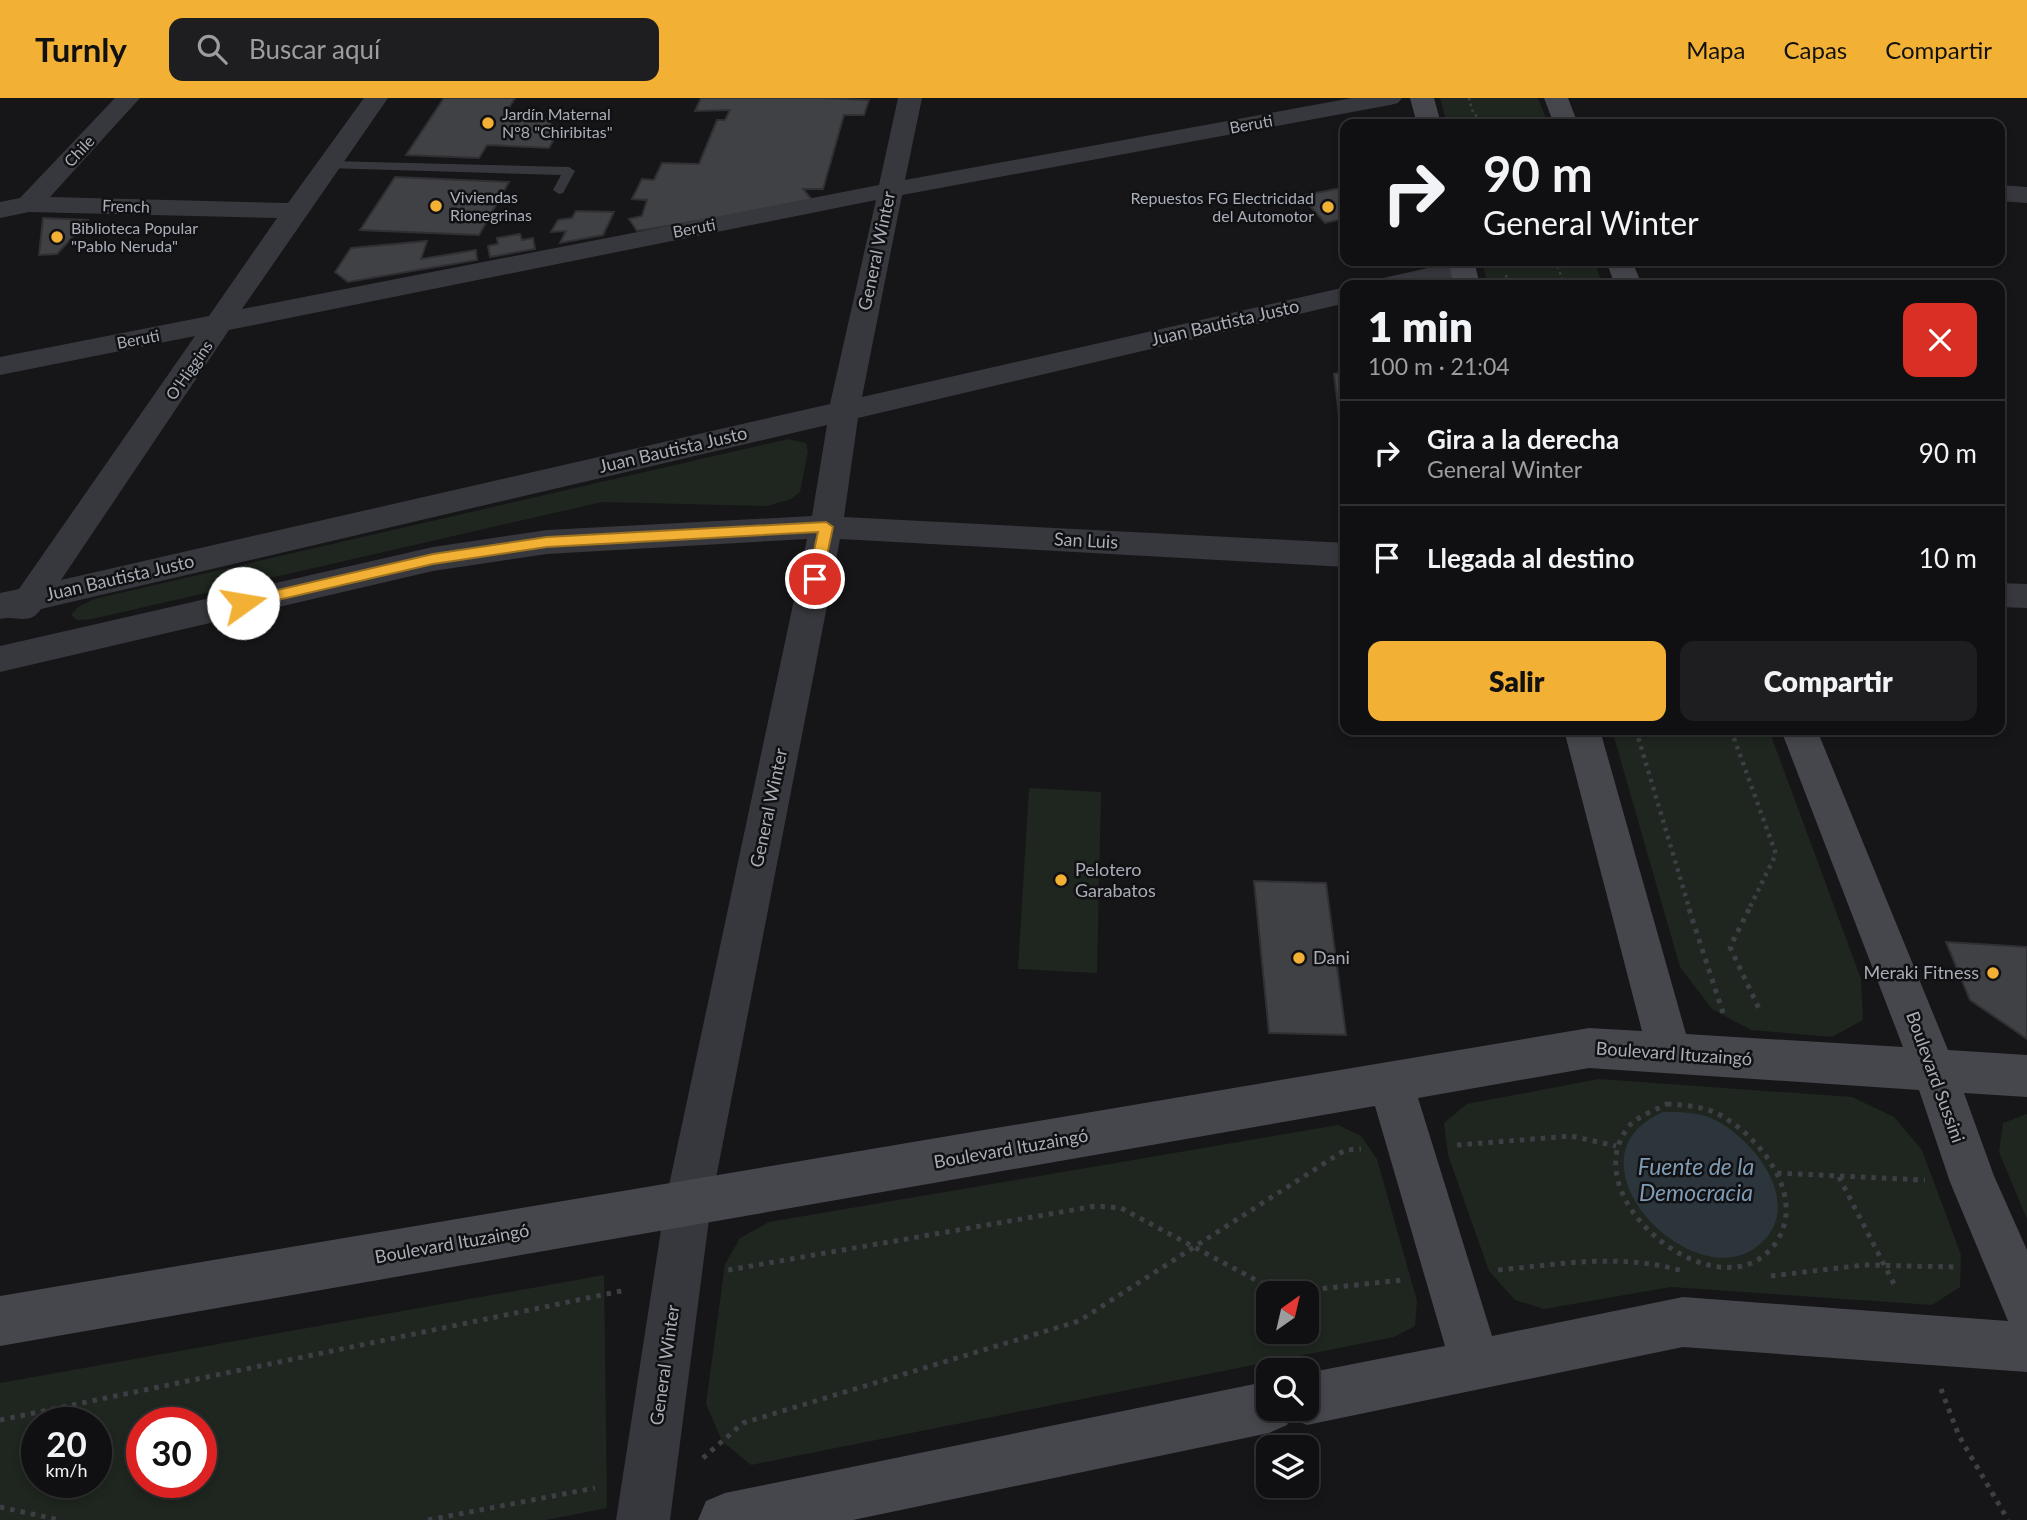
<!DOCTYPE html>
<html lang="es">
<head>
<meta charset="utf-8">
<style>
	body { margin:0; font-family:Lato,sans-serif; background:#1e1e20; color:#f1f3f6; height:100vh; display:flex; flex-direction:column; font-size:26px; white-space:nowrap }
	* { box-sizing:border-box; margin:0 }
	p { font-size:23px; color:#9c9d9f }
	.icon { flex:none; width:38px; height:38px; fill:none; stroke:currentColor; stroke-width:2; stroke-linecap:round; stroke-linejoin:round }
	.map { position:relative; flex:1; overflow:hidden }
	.side { position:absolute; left:1340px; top:182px; width:665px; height:455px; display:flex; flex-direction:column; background:#101012; border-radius:14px; box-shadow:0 4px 10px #0003,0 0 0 2px #303032 }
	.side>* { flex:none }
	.banner { position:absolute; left:1340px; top:21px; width:665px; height:147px; border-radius:14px; box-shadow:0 4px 10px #0003,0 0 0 2px #303032; background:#101012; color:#f1f3f6; overflow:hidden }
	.needle { width:46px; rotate:34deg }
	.tools { position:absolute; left:1256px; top:1183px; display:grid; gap:14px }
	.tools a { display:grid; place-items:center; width:63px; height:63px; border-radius:14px; background:#101012; box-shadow:0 4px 10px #0003,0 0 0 2px #303032; font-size:35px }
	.speed { position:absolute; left:21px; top:1309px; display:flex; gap:14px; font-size:35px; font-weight:700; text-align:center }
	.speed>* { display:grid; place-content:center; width:91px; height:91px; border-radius:50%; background:#101012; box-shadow:0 4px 10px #0003,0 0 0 2px #303032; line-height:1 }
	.speed small { font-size:18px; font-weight:400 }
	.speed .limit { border:10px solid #d22; background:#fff; color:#111 }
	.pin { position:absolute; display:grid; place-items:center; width:60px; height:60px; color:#fff; margin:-30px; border:4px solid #fff; border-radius:50%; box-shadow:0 2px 7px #0007 }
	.me { position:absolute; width:77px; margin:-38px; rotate:77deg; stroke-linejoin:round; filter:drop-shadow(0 0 5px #0008) }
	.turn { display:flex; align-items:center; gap:24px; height:147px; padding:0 28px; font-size:32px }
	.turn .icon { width:91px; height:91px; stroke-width:2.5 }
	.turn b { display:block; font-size:49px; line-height:60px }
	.round { display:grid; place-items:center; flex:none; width:74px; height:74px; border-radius:14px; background:#1e1e20 }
	.headline { display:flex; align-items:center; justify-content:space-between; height:119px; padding:0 28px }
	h1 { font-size:42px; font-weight:800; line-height:52px }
	.cta { display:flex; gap:14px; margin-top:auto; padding:14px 28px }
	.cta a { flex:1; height:80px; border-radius:14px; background:#f2b134; color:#111; font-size:28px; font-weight:800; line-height:80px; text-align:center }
	.cta a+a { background:#1e1e20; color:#f1f3f6 }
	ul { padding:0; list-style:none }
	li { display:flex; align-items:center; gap:21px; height:105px; padding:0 28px; border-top:2px solid #303032 }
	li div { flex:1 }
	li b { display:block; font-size:26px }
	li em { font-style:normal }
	header { display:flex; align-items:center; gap:42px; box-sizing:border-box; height:98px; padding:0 35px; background:#f2b134; color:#111 }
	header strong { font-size:33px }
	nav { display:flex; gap:38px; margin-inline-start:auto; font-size:24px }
	.search { width:490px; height:63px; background:#1e1e20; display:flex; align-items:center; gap:18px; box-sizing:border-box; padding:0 24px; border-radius:14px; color:#9c9d9f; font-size:26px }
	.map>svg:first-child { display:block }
	.green { fill:#1e261f; fill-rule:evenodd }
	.water { fill:#2c353c }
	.building { fill:#404145; stroke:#303034; stroke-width:2 }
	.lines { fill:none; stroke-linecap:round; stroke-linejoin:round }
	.path-far2 { stroke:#3d3f44; stroke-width:2.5; stroke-dasharray:2.5 3.5; stroke-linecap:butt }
	.path-far1 { stroke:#3d3f44; stroke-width:4.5; stroke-dasharray:3.5 5; stroke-linecap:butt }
	.path { stroke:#3d3f44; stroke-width:5; stroke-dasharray:4.5 6; stroke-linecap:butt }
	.lane { fill:#37383d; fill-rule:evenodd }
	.street { fill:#37383d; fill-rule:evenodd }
	.secondary { fill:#45474d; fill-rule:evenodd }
	.route { fill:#f2b134; stroke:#9d7322; stroke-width:2 }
	.poi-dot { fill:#f2b134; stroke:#111113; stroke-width:2.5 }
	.labels { text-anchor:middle; stroke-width:5; stroke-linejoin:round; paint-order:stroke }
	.far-poi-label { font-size:16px; fill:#a8adb8; stroke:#111113; text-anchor:start }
	.far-street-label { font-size:16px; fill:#a8adb8; stroke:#111113 }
	.street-label { font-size:18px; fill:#a8adb8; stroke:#111113 }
	.poi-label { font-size:18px; fill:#a8adb8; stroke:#111113; text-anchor:start }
	.near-water-label { font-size:23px; font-style:italic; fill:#7f9bb3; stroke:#111113 }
</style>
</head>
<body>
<header>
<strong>Turnly</strong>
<div class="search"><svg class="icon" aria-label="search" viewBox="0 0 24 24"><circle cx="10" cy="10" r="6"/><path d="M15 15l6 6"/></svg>Buscar aquí</div>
<nav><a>Mapa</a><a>Capas</a><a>Compartir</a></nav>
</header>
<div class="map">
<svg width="2027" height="1422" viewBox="0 0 2027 1422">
	<rect width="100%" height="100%" fill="#161618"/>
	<!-- green -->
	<g class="green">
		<polygon points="1440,0 1538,0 1548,26 1447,26"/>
		<polygon points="1482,163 1594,163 1603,187 1488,187"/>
		<polygon points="788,341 806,345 808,353 800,394 791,401 767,408 602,404 92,521 77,522 71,517 78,509 94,501"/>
		<polygon points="1612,632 1769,632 1861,881 1863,922 1832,939 1751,932 1712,911 1680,869"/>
		<polygon points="1029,690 1101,694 1097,875 1018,871"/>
		<polygon points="1599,981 1852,999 1894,1019 1922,1052 1961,1157 1960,1189 1932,1207 1671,1189 1544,1211 1515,1202 1489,1173 1448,1057 1444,1025 1467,1006"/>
		<polygon points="2027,1016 2027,1121 1999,1054 2003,1025"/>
		<path d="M1338,1027L1361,1038L1377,1061L1417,1203L1415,1228L1394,1239L751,1367L722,1343L706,1306L725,1166L740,1140L769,1124ZM1269,1195H1307V1234H1269Z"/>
		<path d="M604,1177L607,1410L546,1422H0V1285ZM37,1325H96V1384H37ZM142,1325H201V1384H142Z"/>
	</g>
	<!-- water -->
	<path class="water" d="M1663,1014C1679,1014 1696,1014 1711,1020C1756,1040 1809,1112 1755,1150C1689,1197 1558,1060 1663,1014Z"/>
	<!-- building -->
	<g class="building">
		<polygon points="444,0 515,0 505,16 540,18 559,32 549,50 487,47 479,60 406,57"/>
		<polygon points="701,0 822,0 869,2 864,17 844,17 823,91 803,91 814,104 637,133 629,121 642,118 647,102 632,101 642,81 654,82 662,65 699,66 717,22 725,22 730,12 695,13"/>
		<polygon points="395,79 509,84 479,137 360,132"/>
		<polygon points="1346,89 1346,120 1325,125 1301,98"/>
		<polygon points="576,113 614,114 603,137 560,145 566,133 551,134 558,122 572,120"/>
		<polygon points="43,120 88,122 57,156 39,157"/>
		<polygon points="520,136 522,142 533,140 535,151 490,159 488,148 498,146 497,140"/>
		<polygon points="427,143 421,161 476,152 477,162 348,184 335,174 351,150"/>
		<polygon points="1346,273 1346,350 1343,350 1334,276"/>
		<polygon points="1254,783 1326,785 1346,937 1269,935"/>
		<polygon points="1946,844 2027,849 2027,941 1970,902"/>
	</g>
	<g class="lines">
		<!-- path-far2 -->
		<g class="path-far2">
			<polyline points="1469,0 1472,12 1482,26"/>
			<polyline points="1555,163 1565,187"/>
			<polyline points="1506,177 1508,187"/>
		</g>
		<!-- path-far1 -->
		<g class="path-far1">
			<polyline points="1636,632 1690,813"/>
			<polyline points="1731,632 1776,756 1748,813"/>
		</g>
		<!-- path -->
		<g class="path">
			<polyline points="1689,811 1723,915"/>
			<polyline points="1749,811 1730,849 1761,915"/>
			<path d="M1667,1006C1683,1007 1699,1008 1714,1014C1757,1034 1807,1096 1777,1143C1724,1224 1568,1100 1630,1027C1638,1018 1656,1012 1667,1006Z"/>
			<polyline points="1457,1047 1571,1038 1616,1048"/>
			<polyline points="1777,1075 1925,1082"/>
			<polyline points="1839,1079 1896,1190"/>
			<polyline points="728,1172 1096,1108 1121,1110 1280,1195"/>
			<path d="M1498,1172C1563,1166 1619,1155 1683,1173"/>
			<polyline points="1771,1178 1864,1167 1957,1169"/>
			<polyline points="1281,1195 1402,1182"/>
			<polyline points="1941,1291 1959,1338 2008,1422"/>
			<polyline points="0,1322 626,1192"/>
			<polyline points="703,1360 743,1325 1079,1223 1345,1052 1361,1051"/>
			<polyline points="0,1409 60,1422"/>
			<polyline points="428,1422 595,1390"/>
		</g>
		<!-- lane -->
		<polygon class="lane" points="330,63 569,69 575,73 563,95 559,96 553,92 561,77 326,70 326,64"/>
		<!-- street -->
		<g class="street">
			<path d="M115,0H140L50,99L288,105L364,0H388L242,211L879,87L898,0H922L905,82L1352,0H1402L1398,5L1390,7L902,97L862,299L1346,189V205L858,320L844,419L1346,445V469L840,441L711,1106L670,1422H616L665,1106L807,441L547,456L433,473L0,574V548L433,449L547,432L812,418L827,327L41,511C30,528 17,517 0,521V495L19,491L195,238L0,277V259L209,218L277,120L29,114L0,120V104L20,100ZM876,102L830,306L61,482L229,232Z"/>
			<polygon points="2000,87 2027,89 2027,105 2000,103"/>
			<polygon points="1459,163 1473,164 1476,170 1473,176 1423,187 1375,187 1379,181"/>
			<polygon points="2000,485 2027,486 2027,510 2000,509"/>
		</g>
		<!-- secondary -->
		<g class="secondary">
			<polygon points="1410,0 1434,0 1441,26 1417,26"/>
			<polygon points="1544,0 1568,0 1578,26 1554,26"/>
			<polygon points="1448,163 1474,163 1480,187 1454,187"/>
			<polygon points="1606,163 1632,163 1642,187 1615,187"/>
			<path d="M1564,632H1600L1686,936L1903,949L1781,632H1817L1948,952L2027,957V999L1964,995L1994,1078L2027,1152V1274L1683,1249L1307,1327L1290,1320L1287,1327L1269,1335L853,1422H698L706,1403L725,1395L1269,1283V1311H1307V1275L1445,1248L1375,1008L0,1248V1198L1589,930L1642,933ZM1589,970L1919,992L1950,1084L2008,1223L1683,1199L1492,1238L1418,1000Z"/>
		</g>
	</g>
	<!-- route -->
	<polygon class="route" points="826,424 833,429 822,481 815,486 808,481 818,434 547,449 433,466 243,510 236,505 243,500 433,456 547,439"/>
	<!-- markers -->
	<g class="poi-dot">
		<circle cx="488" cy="25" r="7"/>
		<circle cx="436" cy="108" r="7"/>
		<circle cx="1328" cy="109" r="7"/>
		<circle cx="57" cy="139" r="7"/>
		<circle cx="1061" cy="782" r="7"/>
		<circle cx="1299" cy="860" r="7"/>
		<circle cx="1993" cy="875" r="7"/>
	</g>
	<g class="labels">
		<!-- far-poi labels -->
		<g class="far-poi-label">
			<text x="502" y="22">Jardín Maternal<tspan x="502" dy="18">N°8 "Chiribitas"</tspan></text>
			<text x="450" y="105">Viviendas<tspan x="450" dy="18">Rionegrinas</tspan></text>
			<text x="1314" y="106" text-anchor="end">Repuestos FG Electricidad<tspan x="1314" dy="18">del Automotor</tspan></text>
			<text x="71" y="136">Biblioteca Popular<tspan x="71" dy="18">"Pablo Neruda"</tspan></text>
		</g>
		<!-- far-street labels -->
		<g class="far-street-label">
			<text transform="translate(1251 26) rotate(-10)" y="6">Beruti</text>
			<text transform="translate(79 53) rotate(-47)" y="6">Chile</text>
			<text transform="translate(126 108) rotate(2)" y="6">French</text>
			<text transform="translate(694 130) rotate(-11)" y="6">Beruti</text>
			<text transform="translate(138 241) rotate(-11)" y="6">Beruti</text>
			<text transform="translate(189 272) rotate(-55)" y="6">O'Higgins</text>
		</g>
		<!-- street labels -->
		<g class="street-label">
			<text transform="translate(877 153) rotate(-78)" y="6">General Winter</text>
			<text transform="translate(1225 225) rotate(-13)" y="6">Juan Bautista Justo</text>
			<text transform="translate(673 352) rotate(-13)" y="6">Juan Bautista Justo</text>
			<text transform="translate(1086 443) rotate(3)" y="6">San Luis</text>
			<text transform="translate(120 480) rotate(-13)" y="6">Juan Bautista Justo</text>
			<text transform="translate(769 710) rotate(-78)" y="6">General Winter</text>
			<text transform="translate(1674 956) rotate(4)" y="6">Boulevard Ituzaingó</text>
			<text transform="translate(1935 979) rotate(70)" y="6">Boulevard Sussini</text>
			<text transform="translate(1011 1051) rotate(-10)" y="6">Boulevard Ituzaingó</text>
			<text transform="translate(452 1146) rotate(-10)" y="6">Boulevard Ituzaingó</text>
			<text transform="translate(665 1267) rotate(-82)" y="6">General Winter</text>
		</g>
		<!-- poi labels -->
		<g class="poi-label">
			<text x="1075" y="778">Pelotero<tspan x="1075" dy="21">Garabatos</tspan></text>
			<text x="1313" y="866">Dani</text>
			<text x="1979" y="881" text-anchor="end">Meraki Fitness</text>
		</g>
		<!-- near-water labels -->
		<g class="near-water-label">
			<text x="1696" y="1077">Fuente de la<tspan x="1696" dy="26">Democracia</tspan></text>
		</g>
	</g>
</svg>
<div class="tools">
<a><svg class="needle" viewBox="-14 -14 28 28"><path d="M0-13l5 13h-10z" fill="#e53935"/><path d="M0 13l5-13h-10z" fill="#9c9d9f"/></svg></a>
<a><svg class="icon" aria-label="search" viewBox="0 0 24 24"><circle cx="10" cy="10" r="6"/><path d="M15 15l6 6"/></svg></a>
<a><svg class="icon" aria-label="layers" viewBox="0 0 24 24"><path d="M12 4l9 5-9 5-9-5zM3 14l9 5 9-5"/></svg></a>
</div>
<div class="speed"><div>20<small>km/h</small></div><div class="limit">30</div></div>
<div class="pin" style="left:815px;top:481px;background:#d93025"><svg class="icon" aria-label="arrive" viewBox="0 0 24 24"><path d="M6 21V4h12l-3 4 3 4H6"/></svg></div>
<svg class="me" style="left:243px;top:505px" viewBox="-20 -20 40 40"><circle r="19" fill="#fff"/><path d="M0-13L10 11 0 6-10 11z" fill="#f2b134"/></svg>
<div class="banner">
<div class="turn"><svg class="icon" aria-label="right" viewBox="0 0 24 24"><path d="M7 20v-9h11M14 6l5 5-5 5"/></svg><div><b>90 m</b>General Winter</div></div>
</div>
<section class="side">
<div class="headline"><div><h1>1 min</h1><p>100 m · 21:04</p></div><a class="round" style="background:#d93025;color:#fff"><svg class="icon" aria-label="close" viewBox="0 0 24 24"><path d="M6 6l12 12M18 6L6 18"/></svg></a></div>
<ul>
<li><svg class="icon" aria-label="right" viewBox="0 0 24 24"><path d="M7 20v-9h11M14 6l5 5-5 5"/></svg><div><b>Gira a la derecha</b><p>General Winter</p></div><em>90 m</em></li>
<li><svg class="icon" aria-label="arrive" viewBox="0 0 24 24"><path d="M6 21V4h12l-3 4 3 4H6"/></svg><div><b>Llegada al destino</b></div><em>10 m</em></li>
</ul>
<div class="cta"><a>Salir</a><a>Compartir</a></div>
</section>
</div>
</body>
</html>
